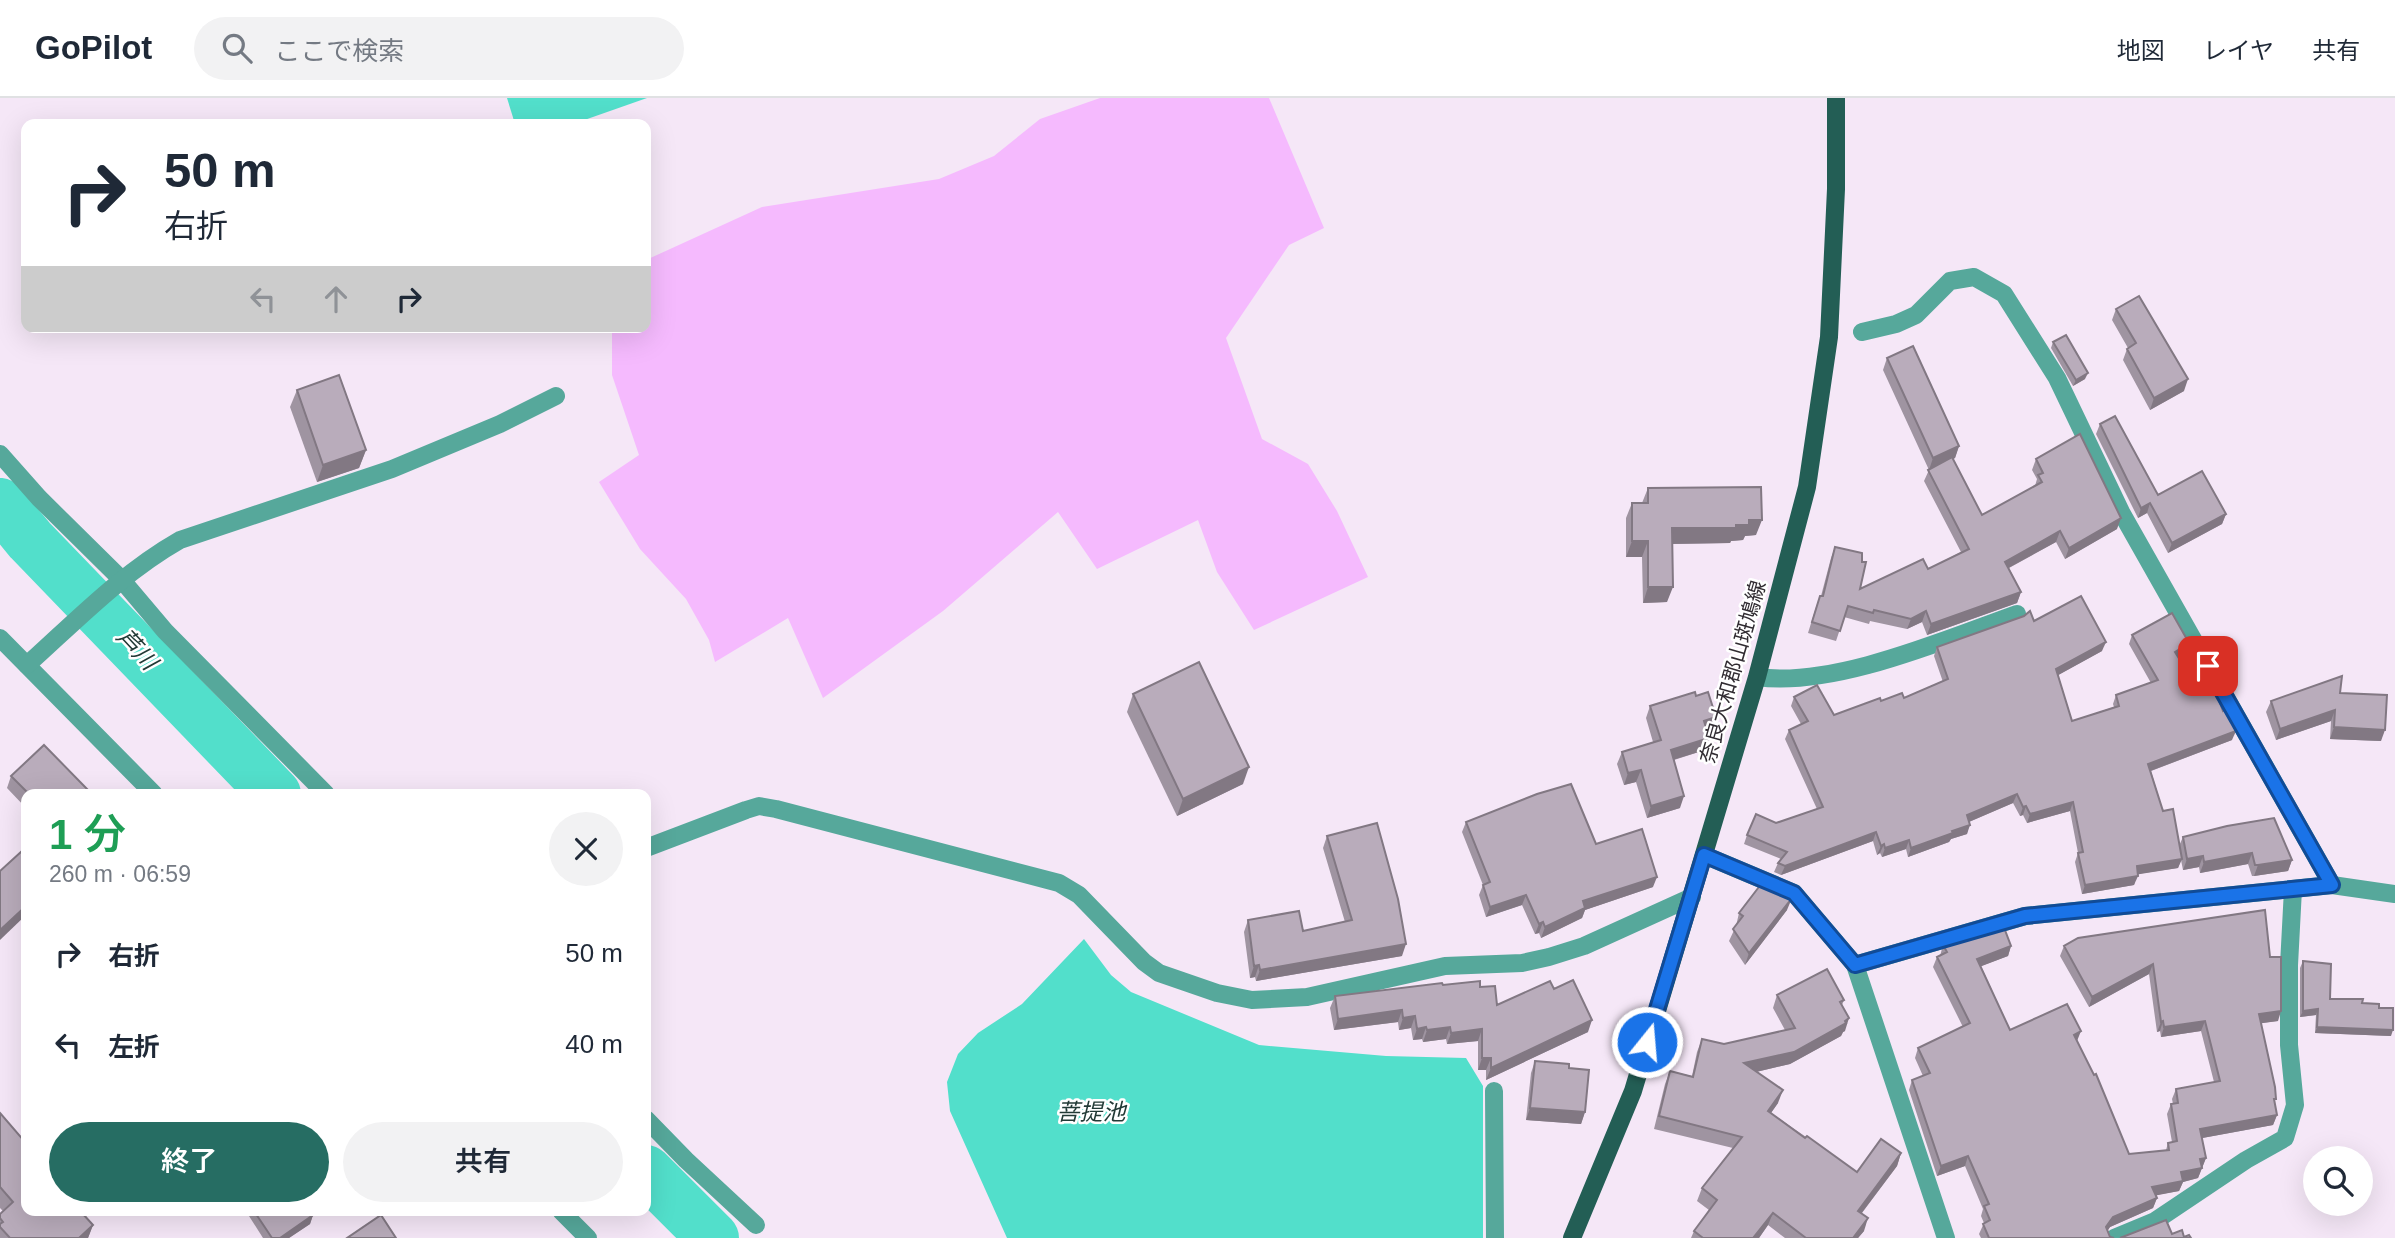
<!DOCTYPE html>
<html lang="ja">
<head>
<meta charset="utf-8">
<style>
	body { margin:0; font-family:Arial,"Noto Sans JP",sans-serif; background:#f2f2f3; color:#1f2937; height:100vh; display:flex; flex-direction:column; font-size:26px; white-space:nowrap }
	* { box-sizing:border-box; margin:0 }
	p { font-size:23px; color:#747a83 }
	.icon { flex:none; width:38px; height:38px; fill:none; stroke:currentColor; stroke-width:2; stroke-linecap:round; stroke-linejoin:round }
	.map { position:relative; flex:1; overflow:hidden }
	.sheet { position:absolute; left:21px; top:691px; width:630px; height:427px; display:flex; flex-direction:column; background:#fff; border-radius:14px; box-shadow:0 7px 28px #0002 }
	.sheet>* { flex:none }
	.banner { position:absolute; left:21px; top:21px; width:630px; height:214px; border-radius:14px; box-shadow:0 7px 28px #0002; background:#fff; color:#1f2937; overflow:hidden }
	.buttons { position:absolute; left:2303px; top:1048px; display:grid; gap:14px }
	.buttons a { display:grid; place-items:center; width:70px; height:70px; border-radius:50%; background:#fff; box-shadow:0 7px 28px #0002; font-size:35px }
	.pin { position:absolute; display:grid; place-items:center; width:60px; height:60px; color:#fff; margin:-30px; border-radius:14px; box-shadow:0 4px 10px #0006 }
	.me { position:absolute; width:77px; margin:-38px; rotate:17deg; stroke-linejoin:round; filter:drop-shadow(0 0 5px #0008) }
	.turn { display:flex; align-items:center; gap:24px; height:147px; padding:0 28px; font-size:32px }
	.turn .icon { width:91px; height:91px; stroke-width:2.5 }
	.turn b { display:block; font-size:49px; line-height:60px }
	.lanes { display:flex; align-items:center; height:66px; padding:0 28px; background:#0003; justify-content:center; gap:35px; direction:ltr }
	.lanes .off { opacity:.35 }
	.round { display:grid; place-items:center; flex:none; width:74px; height:74px; border-radius:37px; background:#f2f2f3 }
	.overview { display:flex; align-items:center; justify-content:space-between; height:119px; padding:0 28px }
	h1 { font-size:42px; font-weight:600; line-height:52px; color:#1e9e55 }
	.cta { display:flex; gap:14px; margin-top:auto; padding:14px 28px }
	.cta a { flex:1; height:80px; border-radius:42px; background:#266d63; color:#fff; font-size:28px; font-weight:600; line-height:80px; text-align:center }
	.cta a+a { background:#f2f2f3; color:#1f2937 }
	ul { padding:0; list-style:none }
	li { display:flex; align-items:center; gap:21px; height:91px; padding:0 28px }
	li div { flex:1 }
	li b { display:block; font-size:26px }
	li em { font-style:normal }
	header { display:flex; align-items:center; gap:42px; box-sizing:border-box; height:98px; padding:0 35px; background:#fff; border-bottom:2px solid #e0e1e3 }
	header strong { font-size:33px }
	nav { display:flex; gap:38px; margin-inline-start:auto; font-size:24px }
	.search { width:490px; height:63px; background:#f2f2f3; display:flex; align-items:center; gap:18px; box-sizing:border-box; padding:0 24px; border-radius:38px; color:#747a83; font-size:26px }
	.map>svg:first-child { display:block }
	.green { fill:#f5bafe }
	.water { fill:#52dfcb }
	.lines { fill:none; stroke-linecap:round; stroke-linejoin:round }
	.river { stroke:#52dfcb; stroke-width:52 }
	.minor { stroke:#56a89b; stroke-width:18 }
	.major { stroke:#235e55; stroke-width:18 }
	.wall { fill:#9f94a1 }
	.shaded-wall { fill:#827883 }
	.building { fill:#b9acbb; stroke:#827883; stroke-width:2 }
	.route-casing { stroke:#114b97; stroke-width:18 }
	.route { stroke:#1a73e8; stroke-width:12 }
	.labels { text-anchor:middle; stroke-width:5; stroke-linejoin:round; paint-order:stroke }
	.street-label { font-size:21px; fill:#312c32; stroke:#fff }
	.water-label { font-size:23px; font-style:italic; fill:#223a36; stroke:#fff }
</style>
</head>
<body>
<header>
<strong>GoPilot</strong>
<div class="search"><svg class="icon" aria-label="search" viewBox="0 0 24 24"><circle cx="10" cy="10" r="6"/><path d="M15 15l6 6"/></svg>ここで検索</div>
<nav><a>地図</a><a>レイヤ</a><a>共有</a></nav>
</header>
<div class="map">
<svg width="2395" height="1140" viewBox="0 0 2395 1140">
	<rect width="100%" height="100%" fill="#f5e7f7"/>
	<!-- green -->
	<polygon class="green" points="1100,0 1269,0 1324,130 1289,147 1226,240 1262,341 1308,366 1337,413 1368,479 1254,532 1217,474 1198,422 1097,471 1058,414 943,513 823,600 788,520 715,564 709,542 686,501 640,451 599,384 639,357 612,277 612,229 646,229 646,162 762,109 939,81 994,58 1040,21"/>
	<!-- water -->
	<g class="water">
		<polygon points="507,0 647,0 573,26 515,26"/>
		<polygon points="1084,841 1111,877 1131,894 1259,947 1386,958 1466,960 1483,988 1483,1140 1007,1140 950,1013 947,984 958,956 978,935 1022,906"/>
	</g>
	<g class="lines">
		<!-- river -->
		<g class="river">
			<polyline points="0,406 30,442 275,696"/>
			<polyline points="646,1073 713,1140"/>
		</g>
		<!-- minor -->
		<g class="minor">
			<polyline points="1862,234 1896,226 1916,217 1950,183 1974,179 2004,196 2057,280 2121,414 2332,787"/>
			<polyline points="0,356 39,400 121,481 165,533 326,696"/>
			<polyline points="0,540 154,696"/>
			<path d="M27,567C76,523 122,475 180,442L392,371L500,326L556,298"/>
			<path d="M1757,579C1833,590 1944,542 2017,516"/>
			<polyline points="646,750 746,712 759,708 776,711 1059,785 1079,797 1144,864 1159,875 1217,895 1252,902 1307,899 1445,868 1522,865 1549,859 1584,848 1692,799"/>
			<polyline points="1704,757 1794,795 1855,867 1946,1140"/>
			<polyline points="1855,867 2025,818 2332,787 2395,796"/>
			<polyline points="1494,993 1495,1140"/>
			<polyline points="646,1021 686,1062 756,1127"/>
			<polyline points="561,1113 588,1140"/>
			<polyline points="2114,1140 2155,1123 2246,1062 2285,1040 2295,1007 2289,947 2289,867 2293,791"/>
		</g>
		<!-- major -->
		<polyline class="major" points="1572,1140 1633,993 1757,579 1807,389 1829,239 1836,91 1836,0"/>
	</g>
	<!-- wall -->
	<g class="wall">
		<polygon points="2116,211 2184,293 2150,312 2123,262 2127,251 2128,250 2112,222"/>
		<polygon points="2053,244 2085,281 2073,288 2051,250"/>
		<polygon points="1887,260 1959,348 1955,360 1953,361 1982,417 2035,388 2037,381 2032,372 2036,361 2117,431 2065,461 2056,444 2009,470 2021,494 2017,505 1927,537 1922,524 1907,531 1870,523 1869,526 1844,519 1836,543 1808,535 1816,509 1820,498 1821,498 1831,460 1835,449 1860,491 1928,471 1961,454 1924,383 1929,372 1883,272"/>
		<polygon points="297,292 366,352 359,370 317,384 290,309"/>
		<polygon points="2100,326 2158,397 2226,416 2222,426 2168,455 2147,415 2138,420 2096,336"/>
		<polygon points="1648,390 1756,437 1745,438 1743,442 1731,443 1730,445 1672,446 1667,504 1643,505 1642,459 1626,459 1626,420 1632,405 1642,405"/>
		<polygon points="2034,523 2102,553 2058,577 2072,623 2114,609 2113,606 2116,597 2151,585 2129,546 2132,537 2186,554 2178,559 2232,642 2151,673 2163,713 2179,748 2183,739 2292,762 2288,773 2254,778 2252,778 2248,766 2200,775 2199,769 2183,772 2181,762 2178,770 2137,776 2134,787 2082,796 2075,764 2078,755 2070,713 2027,725 2023,717 2020,718 2013,705 1969,724 1967,736 1951,741 1949,744 1908,759 1906,751 1882,759 1880,755 1877,757 1873,743 1781,777 1774,774 1778,765 1781,761 1744,746 1747,737 1776,725 1817,711 1785,641 1789,632 1801,626 1791,608 1794,599 1834,617 1881,603 1904,600 1943,584 1934,558 1937,549"/>
		<polygon points="2340,595 2381,643 2330,641 2331,623 2276,642 2266,614 2271,603"/>
		<polygon points="1133,596 1243,686 1177,718 1127,614"/>
		<polygon points="1696,598 1716,619 1711,631 1707,633 1709,640 1705,652 1674,662 1680,710 1647,720 1636,684 1624,687 1617,666 1622,654 1653,644 1646,620 1650,608"/>
		<polygon points="11,678 89,693 88,696 26,696 26,710 7,690"/>
		<polygon points="1466,724 1596,746 1653,789 1585,812 1582,820 1541,840 1539,835 1535,836 1522,807 1486,819 1479,797 1483,787 1462,734"/>
		<polygon points="1327,738 1402,858 1256,883 1255,879 1250,880 1244,834 1248,822 1303,833 1345,824 1323,750"/>
		<polygon points="1787,812 1745,867 1729,843 1736,828 1739,815"/>
		<polygon points="1943,847 2011,848 2008,858 1981,868 2010,932 2077,943 2129,1056 2166,1052 2168,1045 2172,1044 2167,1016 2171,1006 2173,1006 2172,1001 2176,991 2214,984 2201,933 2161,939 2160,933 2157,934 2149,876 2089,909 2060,858 2064,848 2270,859 2278,923 2261,925 2277,1017 2273,1027 2202,1040 2206,1060 2198,1080 2183,1084 2179,1093 2156,1097 2157,1100 2153,1110 2110,1129 2108,1132 2110,1139 2114,1140 1981,1140 1979,1136 1984,1125 1981,1118 1983,1111 1965,1068 1937,1078 1909,992 1912,982 1923,978 1915,960 1918,950 1963,929 1933,869 1937,859 1940,858"/>
		<polygon points="2303,863 2330,901 2362,905 2379,910 2391,938 2315,935 2316,917 2300,919 2300,870"/>
		<polygon points="1443,887 1480,889 1497,907 1554,891 1588,934 1486,982 1486,972 1478,972 1478,943 1447,946 1446,941 1423,944 1422,941 1413,942 1411,930 1399,932 1398,924 1334,932 1330,910 1335,898"/>
		<polygon points="1777,897 1844,902 1842,907 1845,933 1843,934 1841,938 1790,966 1756,974 1778,1005 1771,1015 1857,1074 1901,1055 1897,1068 1862,1115 1864,1133 1858,1140 1785,1140 1768,1127 1759,1140 1691,1140 1694,1133 1709,1112 1697,1103 1702,1090 1733,1050 1654,1031 1665,986 1670,973 1692,978 1697,954 1702,941 1724,946 1785,932 1773,910"/>
		<polygon points="1535,963 1569,970 1585,1014 1581,1026 1526,1022 1531,975"/>
		<polygon points="0,1015 93,1127 88,1140 0,1140 0,1116 3,1113 0,1110"/>
		<polygon points="250,1113 320,1113 313,1117 310,1126 289,1140 263,1140 249,1118"/>
	</g>
	<!-- shaded-wall -->
	<g class="shaded-wall">
		<polygon points="2088,275 2085,281 2073,288 2076,282"/>
		<polygon points="2188,281 2184,293 2150,312 2154,300"/>
		<polygon points="1959,348 1955,360 1929,372 1933,360"/>
		<polygon points="366,352 359,370 317,384 323,367"/>
		<polygon points="2150,405 2147,415 2138,420 2141,410"/>
		<polygon points="2226,416 2222,426 2168,455 2172,445"/>
		<polygon points="2121,420 2117,431 2065,461 2069,450"/>
		<polygon points="1749,422 1762,422 1756,437 1745,438 1743,442 1731,443 1730,445 1667,446 1672,430 1736,427"/>
		<polygon points="2060,433 2056,444 2001,474 2005,464"/>
		<polygon points="1632,443 1648,443 1642,459 1626,459"/>
		<polygon points="1648,489 1673,489 1667,504 1643,505"/>
		<polygon points="2021,494 2017,505 1927,537 1931,526"/>
		<polygon points="1926,513 1922,524 1907,531 1911,521"/>
		<polygon points="2106,544 2102,553 2053,580 2056,571"/>
		<polygon points="2189,545 2186,554 2172,563 2175,554"/>
		<polygon points="2335,612 2331,623 2276,642 2280,631"/>
		<polygon points="1716,619 1711,631 1700,635 1704,623"/>
		<polygon points="2334,629 2385,632 2381,643 2330,641"/>
		<polygon points="2236,633 2232,642 2145,675 2148,666"/>
		<polygon points="1709,640 1705,652 1666,664 1671,652"/>
		<polygon points="1249,669 1243,686 1177,718 1183,701"/>
		<polygon points="1641,672 1636,684 1624,687 1628,675"/>
		<polygon points="2017,696 2013,705 1964,726 1967,717"/>
		<polygon points="1684,698 1680,710 1647,720 1651,708"/>
		<polygon points="2073,704 2070,713 2027,725 2030,716"/>
		<polygon points="2026,708 2023,717 2020,718 2023,709"/>
		<polygon points="1970,727 1967,736 1951,741 1949,744 1908,759 1911,750 1952,733"/>
		<polygon points="1876,734 1873,743 1781,777 1785,768"/>
		<polygon points="1909,742 1906,751 1882,759 1885,750"/>
		<polygon points="1884,746 1880,755 1877,757 1881,748"/>
		<polygon points="2252,755 2248,766 2200,775 2204,764"/>
		<polygon points="2203,758 2199,769 2183,772 2187,761"/>
		<polygon points="2182,761 2178,770 2134,777 2137,768"/>
		<polygon points="2292,762 2288,773 2254,778 2258,767"/>
		<polygon points="2138,778 2134,787 2082,796 2085,787"/>
		<polygon points="1657,779 1653,789 1585,812 1582,820 1541,840 1545,829 1583,803"/>
		<polygon points="1526,797 1522,807 1486,819 1490,809"/>
		<polygon points="1792,800 1787,812 1745,867 1749,855"/>
		<polygon points="26,808 26,817 0,842 0,832"/>
		<polygon points="1543,824 1539,835 1535,836 1539,826"/>
		<polygon points="1406,846 1402,858 1256,883 1260,872"/>
		<polygon points="2011,848 2008,858 1974,871 1977,861"/>
		<polygon points="2153,866 2149,876 2089,909 2092,899"/>
		<polygon points="1259,867 1255,879 1250,880 1254,868"/>
		<polygon points="2318,911 2316,917 2300,919 2303,913"/>
		<polygon points="1402,912 1398,924 1334,932 1338,921"/>
		<polygon points="2281,913 2278,923 2256,926 2259,916"/>
		<polygon points="1415,918 1411,930 1399,932 1403,920"/>
		<polygon points="1849,920 1845,933 1843,934 1841,938 1790,966 1739,978 1744,965"/>
		<polygon points="1592,922 1588,934 1486,982 1491,970"/>
		<polygon points="2163,923 2160,933 2157,934 2161,924"/>
		<polygon points="2205,923 2201,933 2161,939 2164,929"/>
		<polygon points="1426,929 1422,941 1413,942 1417,931"/>
		<polygon points="1450,929 1446,941 1423,944 1427,932"/>
		<polygon points="2317,929 2393,932 2391,938 2315,935"/>
		<polygon points="1482,931 1478,943 1447,946 1451,935"/>
		<polygon points="2081,933 2077,943 2074,937"/>
		<polygon points="1482,960 1491,960 1486,972 1478,972"/>
		<polygon points="1783,992 1778,1005 1763,1026 1768,1013"/>
		<polygon points="1530,1010 1585,1014 1581,1026 1526,1022"/>
		<polygon points="2277,1017 2273,1027 2197,1041 2200,1031"/>
		<polygon points="1901,1055 1897,1068 1854,1125 1858,1113"/>
		<polygon points="1968,1058 1965,1068 1937,1078 1941,1068"/>
		<polygon points="2206,1060 2202,1070 2200,1061"/>
		<polygon points="2202,1070 2198,1080 2183,1084 2179,1093 2148,1099 2152,1089 2181,1074"/>
		<polygon points="2157,1100 2153,1110 2110,1129 2103,1139 2106,1129 2113,1119"/>
		<polygon points="310,1113 320,1113 307,1121"/>
		<polygon points="1773,1115 1768,1127 1759,1140 1753,1140"/>
		<polygon points="313,1117 310,1126 289,1140 280,1140"/>
		<polygon points="1868,1120 1864,1133 1858,1140 1853,1140"/>
		<polygon points="93,1127 88,1140 79,1140"/>
	</g>
	<!-- building -->
	<g class="building">
		<polygon points="2139,198 2188,281 2154,300 2127,251 2136,245 2116,211"/>
		<polygon points="2066,237 2088,275 2076,282 2053,244"/>
		<polygon points="1913,248 1959,348 1933,360 1887,260"/>
		<polygon points="339,277 366,352 323,367 297,292"/>
		<polygon points="2115,318 2158,397 2202,373 2226,416 2172,445 2150,405 2141,410 2100,326"/>
		<polygon points="2080,336 2121,420 2069,450 2060,433 2005,464 2021,494 1931,526 1926,513 1911,521 1874,512 1873,515 1848,508 1840,533 1812,524 1820,498 1823,498 1835,449 1862,455 1862,464 1866,464 1860,491 1923,461 1928,471 1969,451 1928,372 1952,359 1982,417 2042,384 2038,377 2043,375 2036,361"/>
		<polygon points="1761,389 1762,422 1749,422 1749,427 1736,427 1736,430 1672,430 1673,489 1648,489 1648,443 1632,443 1632,405 1648,405 1648,390"/>
		<polygon points="2081,498 2106,544 2056,571 2072,623 2119,608 2116,597 2158,582 2132,537 2172,515 2189,545 2175,554 2197,589 2212,584 2223,613 2226,611 2236,633 2148,666 2163,713 2173,711 2182,761 2137,768 2138,778 2085,787 2078,755 2083,754 2073,704 2030,716 2026,708 2023,709 2017,696 1967,717 1970,727 1952,733 1953,735 1911,750 1909,742 1885,750 1884,746 1881,748 1876,734 1785,768 1778,765 1787,754 1747,737 1756,716 1776,725 1823,709 1789,632 1808,623 1794,599 1817,587 1834,617 1880,600 1881,603 1902,595 1904,600 1948,581 1937,549 2024,518 2030,513 2034,523"/>
		<polygon points="1199,564 1249,669 1183,701 1133,596"/>
		<polygon points="2342,578 2340,595 2387,597 2385,632 2334,629 2335,612 2280,631 2271,603"/>
		<polygon points="1695,594 1696,598 1708,594 1716,619 1704,623 1709,640 1671,652 1684,698 1651,708 1641,672 1628,675 1622,654 1661,642 1650,608"/>
		<polygon points="44,647 89,693 86,696 29,696 11,678"/>
		<polygon points="1571,686 1596,746 1642,731 1657,779 1583,803 1585,810 1545,829 1543,824 1539,826 1526,797 1490,809 1483,787 1490,784 1466,724 1537,696"/>
		<polygon points="2274,720 2292,762 2258,767 2255,767 2252,755 2204,764 2203,758 2187,761 2183,739 2227,728"/>
		<polygon points="1377,725 1398,801 1406,846 1260,872 1259,867 1254,868 1248,822 1299,813 1303,833 1352,822 1327,738"/>
		<polygon points="22,753 26,758 26,808 0,832 0,773"/>
		<polygon points="1765,781 1792,800 1749,855 1733,831 1743,818 1739,815"/>
		<polygon points="2265,812 2270,859 2281,859 2281,913 2259,916 2275,989 2276,1001 2274,1001 2277,1017 2200,1031 2206,1060 2200,1061 2202,1070 2181,1074 2183,1083 2152,1089 2157,1100 2113,1119 2106,1129 2110,1139 2114,1140 1989,1140 1983,1126 1990,1122 1984,1108 1989,1106 1968,1058 1941,1068 1912,982 1930,975 1918,950 1970,925 1937,859 1947,854 1943,847 2003,827 2011,848 1977,861 2010,932 2067,906 2081,933 2074,937 2094,977 2096,976 2129,1056 2169,1052 2168,1045 2177,1043 2171,1006 2178,1005 2176,991 2220,983 2205,923 2164,929 2163,923 2161,924 2153,866 2092,899 2064,848 2078,840"/>
		<polygon points="2303,863 2331,866 2330,901 2363,901 2362,905 2379,906 2379,910 2393,910 2393,932 2317,929 2318,911 2303,913"/>
		<polygon points="1827,871 1844,902 1840,904 1849,920 1845,923 1846,925 1794,954 1744,965 1783,992 1768,1013 1805,1040 1807,1038 1857,1074 1881,1041 1901,1055 1858,1113 1868,1120 1853,1140 1806,1140 1773,1115 1753,1140 1703,1140 1694,1133 1717,1102 1702,1090 1742,1039 1659,1018 1670,973 1693,979 1702,941 1724,946 1795,930 1777,897"/>
		<polygon points="1573,882 1592,922 1491,970 1491,960 1482,960 1482,931 1451,935 1450,929 1427,932 1426,929 1417,931 1415,918 1403,920 1402,912 1338,921 1335,898 1442,885 1443,887 1480,883 1480,889 1495,888 1497,907 1550,883 1554,891"/>
		<polygon points="1535,963 1569,966 1569,970 1589,972 1585,1014 1530,1010"/>
		<polygon points="0,1015 26,1045 26,1113 84,1113 82,1115 93,1127 79,1140 10,1140 0,1129 0,1126 3,1124 0,1120 0,1116 13,1104 0,1089"/>
		<polygon points="254,1113 310,1113 313,1117 280,1140 272,1140"/>
		<polygon points="381,1117 396,1140 347,1140"/>
		<polygon points="2166,1122 2172,1136 2182,1132 2184,1139 2189,1137 2191,1140 2120,1140"/>
	</g>
	<g class="lines">
		<!-- route casing -->
		<g class="route-casing">
			<polyline id="route" points="1647,944 1704,757 1794,795 1855,867 2025,818 2332,787 2208,568"/>
		</g>
		<!-- route -->
		<use href="#route" class="route"/>
	</g>
	<g class="labels">
		<!-- street labels -->
		<g class="street-label">
			<text transform="translate(1733 574) rotate(-74)" y="7">奈良大和郡山斑鳩線</text>
		</g>
		<!-- water labels -->
		<g class="water-label">
			<text transform="translate(137 551) rotate(47)" y="8">芦川</text>
			<text x="1091" y="1022">菩提池</text>
		</g>
	</g>
</svg>
<div class="buttons">
<a><svg class="icon" aria-label="search" viewBox="0 0 24 24"><circle cx="10" cy="10" r="6"/><path d="M15 15l6 6"/></svg></a>
</div>
<div class="pin" style="left:2208px;top:568px;background:#d93025"><svg class="icon" aria-label="arrive" viewBox="0 0 24 24"><path d="M6 21V4h12l-3 4 3 4H6"/></svg></div>
<svg class="me" style="left:1647px;top:944px" viewBox="-20 -20 40 40"><circle r="17" fill="#1a73e8" stroke="#fff" stroke-width="3"/><path d="M0-11L8 9 0 5-8 9z" fill="#fff"/></svg>
<div class="banner">
<div class="turn"><svg class="icon" aria-label="right" viewBox="0 0 24 24"><path d="M7 20v-9h11M14 6l5 5-5 5"/></svg><div><b>50 m</b>右折</div></div>
<div class="lanes"><svg class="icon off" aria-label="left" viewBox="0 0 24 24"><path d="M17 20v-9H6M10 6l-5 5 5 5"/></svg><svg class="icon off" aria-label="ahead" viewBox="0 0 24 24"><path d="M12 20V5M6 11l6-6 6 6"/></svg><svg class="icon" aria-label="right" viewBox="0 0 24 24"><path d="M7 20v-9h11M14 6l5 5-5 5"/></svg></div>
</div>
<section class="sheet">
<div class="overview"><div><h1>1 分</h1><p>260 m · 06:59</p></div><a class="round"><svg class="icon" aria-label="close" viewBox="0 0 24 24"><path d="M6 6l12 12M18 6L6 18"/></svg></a></div>
<ul>
<li><svg class="icon" aria-label="right" viewBox="0 0 24 24"><path d="M7 20v-9h11M14 6l5 5-5 5"/></svg><div><b>右折</b></div><em>50 m</em></li>
<li><svg class="icon" aria-label="left" viewBox="0 0 24 24"><path d="M17 20v-9H6M10 6l-5 5 5 5"/></svg><div><b>左折</b></div><em>40 m</em></li>
</ul>
<div class="cta"><a>終了</a><a>共有</a></div>
</section>
</div>
</body>
</html>
